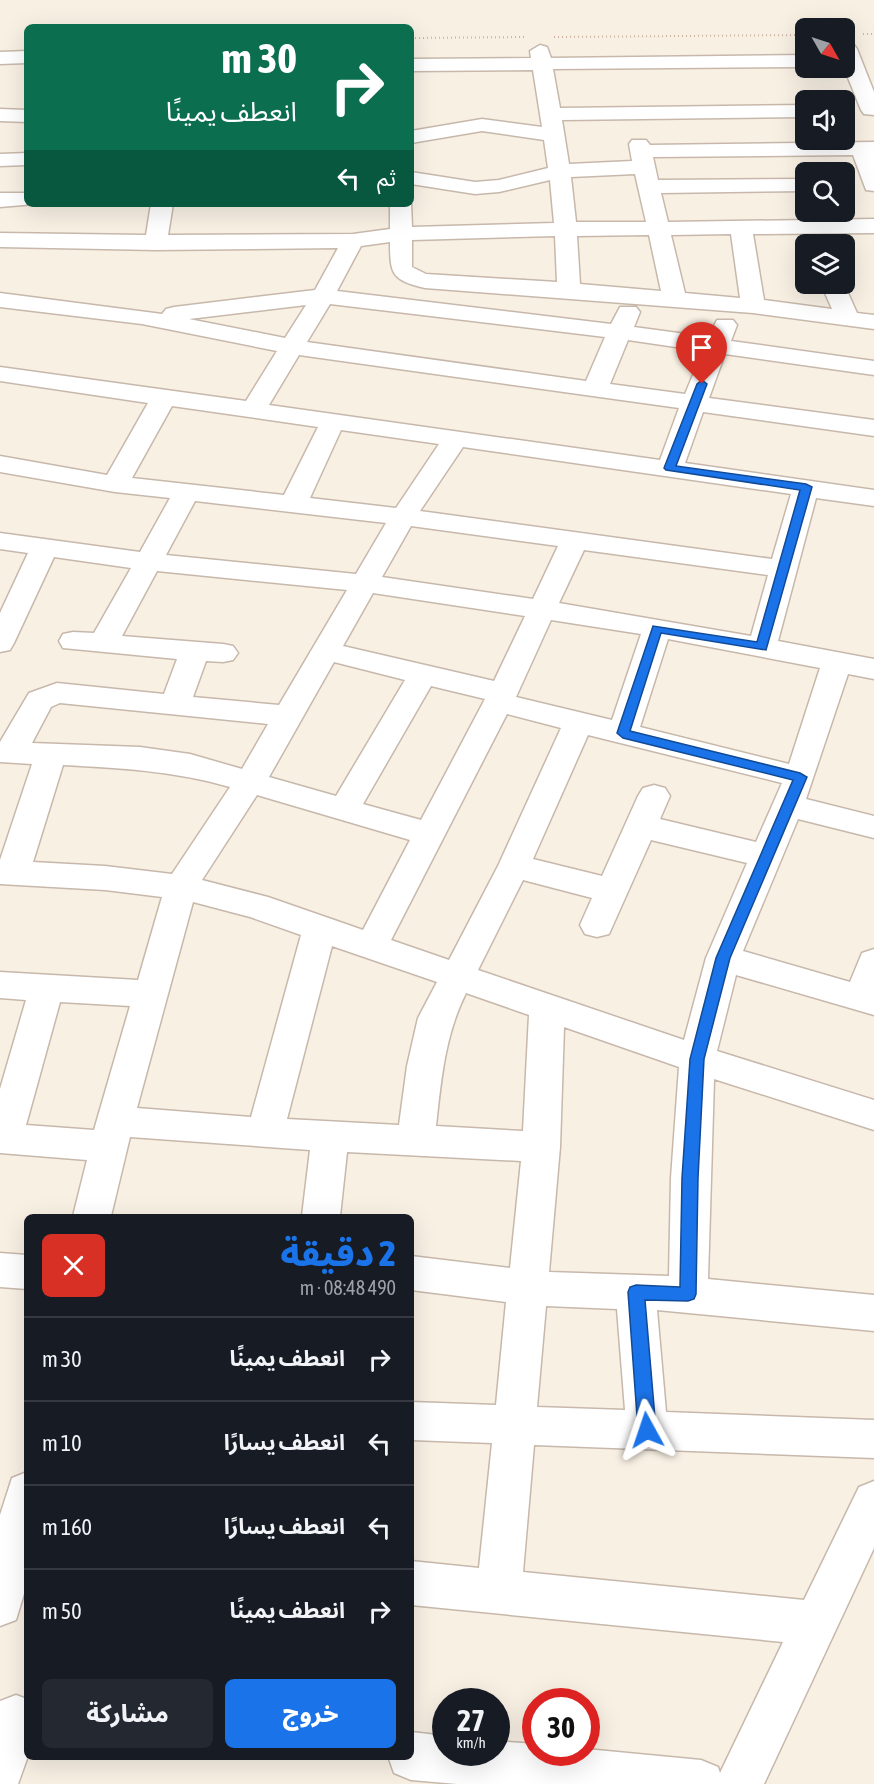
<!DOCTYPE html>
<html lang="ar">
<head>
<meta charset="utf-8">
<style>
	body { margin:0; font-family:"Asap Condensed","Noto Sans Arabic",sans-serif; background:#242831; color:#f1f3f6; direction:rtl; height:100vh; display:flex; flex-direction:column; font-size:22px; white-space:nowrap }
	* { box-sizing:border-box; margin:0 }
	p { font-size:20px; color:#9ea1a6 }
	.icon { flex:none; width:33px; height:33px; fill:none; stroke:currentColor; stroke-width:2; stroke-linecap:round; stroke-linejoin:round }
	.map { position:relative; flex:1; overflow:hidden; direction:ltr }
	.drawer { position:absolute; left:24px; top:1214px; width:390px; height:546px; display:flex; flex-direction:column; background:#171b24; border-radius:9px; box-shadow:0 6px 24px #0002; direction:rtl }
	.drawer>* { flex:none }
	.hud { position:absolute; left:24px; top:24px; width:390px; height:183px; border-radius:9px; box-shadow:0 6px 24px #0002; direction:rtl; background:#0b6e4f; color:#fff; overflow:hidden }
	.needle { width:39px; rotate:129deg }
	.tools { position:absolute; left:795px; top:18px; display:grid; gap:12px }
	.tools a { display:grid; place-items:center; width:60px; height:60px; border-radius:9px; background:#171b24; box-shadow:0 6px 24px #0002; font-size:30px }
	.speed { position:absolute; left:432px; top:1688px; display:flex; gap:12px; font-size:30px; font-weight:700; text-align:center }
	.speed>* { display:grid; place-content:center; width:78px; height:78px; border-radius:50%; background:#171b24; box-shadow:0 6px 24px #0002; line-height:1 }
	.speed small { font-size:15px; font-weight:400 }
	.speed .limit { border:9px solid #d22; background:#fff; color:#111 }
	.pin { position:absolute; display:grid; place-items:center; width:51px; height:51px; color:#fff; margin:-62px -26px; border-radius:50% 50% 50% 0; rotate:-45deg; box-shadow:0 0 6px #0007 }
	.pin .icon { rotate:45deg }
	.me { position:absolute; width:66px; margin:-33px; rotate:355deg; stroke-linejoin:round; filter:drop-shadow(0 0 4px #0008) }
	.turn { display:flex; align-items:center; gap:21px; height:126px; padding:0 18px; font-size:27px }
	.turn .icon { width:78px; height:78px; stroke-width:2.5 }
	.turn b { display:block; font-size:42px; line-height:51px }
	.then { display:flex; align-items:center; height:57px; padding:0 18px; background:#0003; gap:12px; font-size:22px }
	.round { display:grid; place-items:center; flex:none; width:63px; height:63px; border-radius:9px; background:#242831 }
	.summary { display:flex; align-items:center; justify-content:space-between; height:102px; padding:0 18px }
	h1 { font-size:36px; font-weight:800; line-height:45px; color:#1a73e8 }
	.button { display:flex; gap:12px; margin-top:auto; padding:12px 18px }
	.button a { flex:1; height:69px; border-radius:9px; background:#1a73e8; color:#fff; font-size:24px; font-weight:800; line-height:69px; text-align:center }
	.button a+a { background:#242831; color:#f1f3f6 }
	ul { padding:0; list-style:none }
	li { display:flex; align-items:center; gap:18px; height:84px; padding:0 18px; border-top:2px solid #363941 }
	li div { flex:1 }
	li b { display:block; font-size:22px }
	li em { font-style:normal }
	.map>svg:first-child { display:block }
	.lines { fill:none; stroke-linecap:round; stroke-linejoin:round }
	.minor-casing { stroke:#c7b8ab; stroke-width:3 }
	.path { stroke:#ceb3a2; stroke-width:2; stroke-dasharray:1 3; stroke-linecap:butt }
	.minor { fill:#fff; fill-rule:evenodd }
	.route { fill:#1a73e8; stroke:#114b97; stroke-width:1.5 }
</style>
</head>
<body>
<div class="map">
<svg width="874" height="1784" viewBox="0 0 874 1784">
	<rect width="100%" height="100%" fill="#f8f0e3"/>
	<g class="lines">
		<!-- minor casing -->
		<g class="minor-casing">
			<g id="minor">
				<polygon points="844,44 854,45 857,49 874,92 874,115 864,114 861,110 844,68"/>
				<path d="M540,45L547,47L551,58L806,55V67L553,69L560,108L806,105V117L562,120L569,164L632,161L629,144L632,140H646L650,145L874,142V191L866,190L853,155L653,157L658,180L806,179V191L661,193L668,222L874,219V233L753,234L764,300L832,309L821,284H844L857,313L874,315V329L753,313L425,288C392,280 390,275 390,242L361,246L337,291L611,324L620,307H636L640,312L634,327L708,337L717,320H733L737,325L731,341L874,361V375L725,354L709,398L874,420V436L703,412L685,463L874,490V506L816,498L778,641L874,659V679L848,674L806,799L874,816V838L798,819L743,951L850,982L862,953L874,949V1015L736,975L717,1051L874,1100V1130L714,1079L708,1279L874,1295V1331L657,1310L666,1412L874,1420V1458L534,1445L523,1572L804,1600L859,1487L874,1481V1548L764,1784H457L411,1780L394,1773L388,1756H411V1732L446,1736V1752H496V1741L536,1744V1752H586V1749L701,1760L718,1767L720,1773L783,1642L411,1605V1561L479,1568L492,1443L411,1440V1402L496,1405L506,1302L411,1290V1256L510,1268L521,1161L347,1152L340,1216H302L310,1150L130,1137L111,1216H73L87,1160L0,1153V1089L26,1000L0,998V972L138,980L162,897L105,890L0,884V860L32,764L0,762V742L29,693L57,683L164,694L177,659L63,648L59,641L63,634L73,632L94,633L131,568L54,557L14,643L10,650L0,652V613L28,553L0,549V533L140,552L170,498L115,492L0,472V456L107,475L148,403L0,381V367L246,401L277,351L142,324L0,307V293L162,314L166,309L174,307L315,290L338,248L156,250L0,247V233L146,235L151,204H173L168,235L353,234L390,229V204L411,203L412,227L554,223L550,180L499,192L475,194L411,184V172L475,182L499,180L548,168L544,140L482,131L411,143V131L482,119L542,127L533,70L411,71V59L531,58L530,51ZM635,174L646,222H576L571,177ZM731,234L740,298L685,293L671,235ZM649,235L661,291L580,284L577,236ZM555,236L557,282L426,274L412,267V240ZM330,304L605,337L586,381L307,342ZM306,305L285,338L189,319ZM628,340L703,351L685,394L610,384ZM299,355L679,408L660,460L269,405ZM172,406L318,427L284,495L132,478ZM341,430L439,444L396,508L310,498ZM463,447L791,494L772,559L420,511ZM195,501L386,523L356,574L166,555ZM411,526L558,546L533,599L382,577ZM584,550L768,575L751,636L559,603ZM157,571L347,590L279,705L193,697L206,661L223,662L233,660L238,653L233,646L223,644L122,636ZM373,593L525,616L494,681L343,646ZM551,620L641,634L612,720L516,697ZM668,639L820,668L789,764L640,727ZM334,662L405,680L336,796L269,777ZM431,686L485,699L421,820L363,804ZM60,703L268,724L242,769L190,754L140,747L32,743L51,707ZM507,714L561,728L498,866L449,960L391,940ZM588,735L782,783L756,842L660,819L670,796L665,788L654,785L643,788L638,796L602,876L533,859ZM63,765C121,768 174,771 230,787L172,874L105,866L33,862ZM257,795L410,840L363,930L268,897L202,880ZM651,840L747,863L706,958L684,1040L478,970L523,880L592,898L580,925L585,934L597,937L609,934ZM193,902L250,917L301,935L251,1117L137,1108ZM332,946L437,982L418,1018L407,1066L399,1125L287,1119ZM466,993L529,1015L523,1131L436,1126C441,1080 445,1035 466,993ZM60,1002L130,1006L94,1130L26,1125ZM564,1027L679,1067L671,1178L669,1276L549,1272L560,1147ZM546,1306L617,1309L625,1410L537,1407Z"/>
				<polygon points="27,51 27,63 0,64 0,52"/>
				<polygon points="0,109 27,110 27,122 0,121"/>
				<polygon points="27,153 27,165 0,166 0,154"/>
				<polygon points="0,193 27,193 27,204 35,204 0,207"/>
				<polygon points="0,1253 27,1255 27,1289 0,1287"/>
				<polygon points="27,1472 27,1584 16,1620 0,1626 0,1515 12,1478"/>
				<polygon points="16,1695 27,1699 28,1756 18,1784 0,1784 0,1701"/>
			</g>
		</g>
		<!-- path -->
		<g class="path">
			<polyline points="863,34 874,34"/>
			<polyline points="554,37 806,35"/>
			<polyline points="411,38 526,37"/>
		</g>
		<!-- minor -->
		<use href="#minor" class="minor"/>
	</g>
	<!-- route -->
	<polygon class="route" points="702,380 707,384 676,466 806,484 812,487 766,650 661,633 630,731 800,773 807,777 730,958 704,1059 698,1178 696,1294 694,1299 688,1301 645,1300 656,1430 653,1436 647,1438 641,1436 638,1430 628,1292 630,1287 636,1285 680,1287 682,1178 690,1059 716,958 793,780 623,738 617,733 653,626 757,642 800,490 666,470 664,468 697,384"/>
</svg>
<div class="tools">
<a><svg class="needle" viewBox="-14 -14 28 28"><path d="M0-13l5 13h-10z" fill="#e53935"/><path d="M0 13l5-13h-10z" fill="#9ea1a6"/></svg></a>
<a><svg class="icon" aria-label="sound" viewBox="0 0 24 24"><path d="M4 9h4l5-4v14l-5-4H4zM17 9q2 3 0 6"/></svg></a>
<a><svg class="icon" aria-label="search" viewBox="0 0 24 24"><circle cx="10" cy="10" r="6"/><path d="M15 15l6 6"/></svg></a>
<a><svg class="icon" aria-label="layers" viewBox="0 0 24 24"><path d="M12 4l9 5-9 5-9-5zM3 14l9 5 9-5"/></svg></a>
</div>
<div class="speed"><div>27<small>km/h</small></div><div class="limit">30</div></div>
<div class="pin" style="left:702px;top:384px;background:#d93025"><svg class="icon" aria-label="arrive" viewBox="0 0 24 24"><path d="M6 21V4h12l-3 4 3 4H6"/></svg></div>
<svg class="me" style="left:647px;top:1430px" viewBox="-20 -20 40 40"><path d="M0-17L14 15 0 8-14 15z" fill="#1a73e8" stroke="#fff" stroke-width="4"/></svg>
<div class="hud">
<div class="turn"><svg class="icon" aria-label="right" viewBox="0 0 24 24"><path d="M7 20v-9h11M14 6l5 5-5 5"/></svg><div><b>30 m</b>انعطف يمينًا</div></div>
<div class="then">ثم<svg class="icon" aria-label="left" viewBox="0 0 24 24"><path d="M17 20v-9H6M10 6l-5 5 5 5"/></svg></div>
</div>
<section class="drawer">
<div class="summary"><div><h1>2 دقيقة</h1><p>490 m · 08:48</p></div><a class="round" style="background:#d93025;color:#fff"><svg class="icon" aria-label="close" viewBox="0 0 24 24"><path d="M6 6l12 12M18 6L6 18"/></svg></a></div>
<ul>
<li><svg class="icon" aria-label="right" viewBox="0 0 24 24"><path d="M7 20v-9h11M14 6l5 5-5 5"/></svg><div><b>انعطف يمينًا</b></div><em>30 m</em></li>
<li><svg class="icon" aria-label="left" viewBox="0 0 24 24"><path d="M17 20v-9H6M10 6l-5 5 5 5"/></svg><div><b>انعطف يسارًا</b></div><em>10 m</em></li>
<li><svg class="icon" aria-label="left" viewBox="0 0 24 24"><path d="M17 20v-9H6M10 6l-5 5 5 5"/></svg><div><b>انعطف يسارًا</b></div><em>160 m</em></li>
<li><svg class="icon" aria-label="right" viewBox="0 0 24 24"><path d="M7 20v-9h11M14 6l5 5-5 5"/></svg><div><b>انعطف يمينًا</b></div><em>50 m</em></li>
</ul>
<div class="button"><a>خروج</a><a>مشاركة</a></div>
</section>
</div>
</body>
</html>
